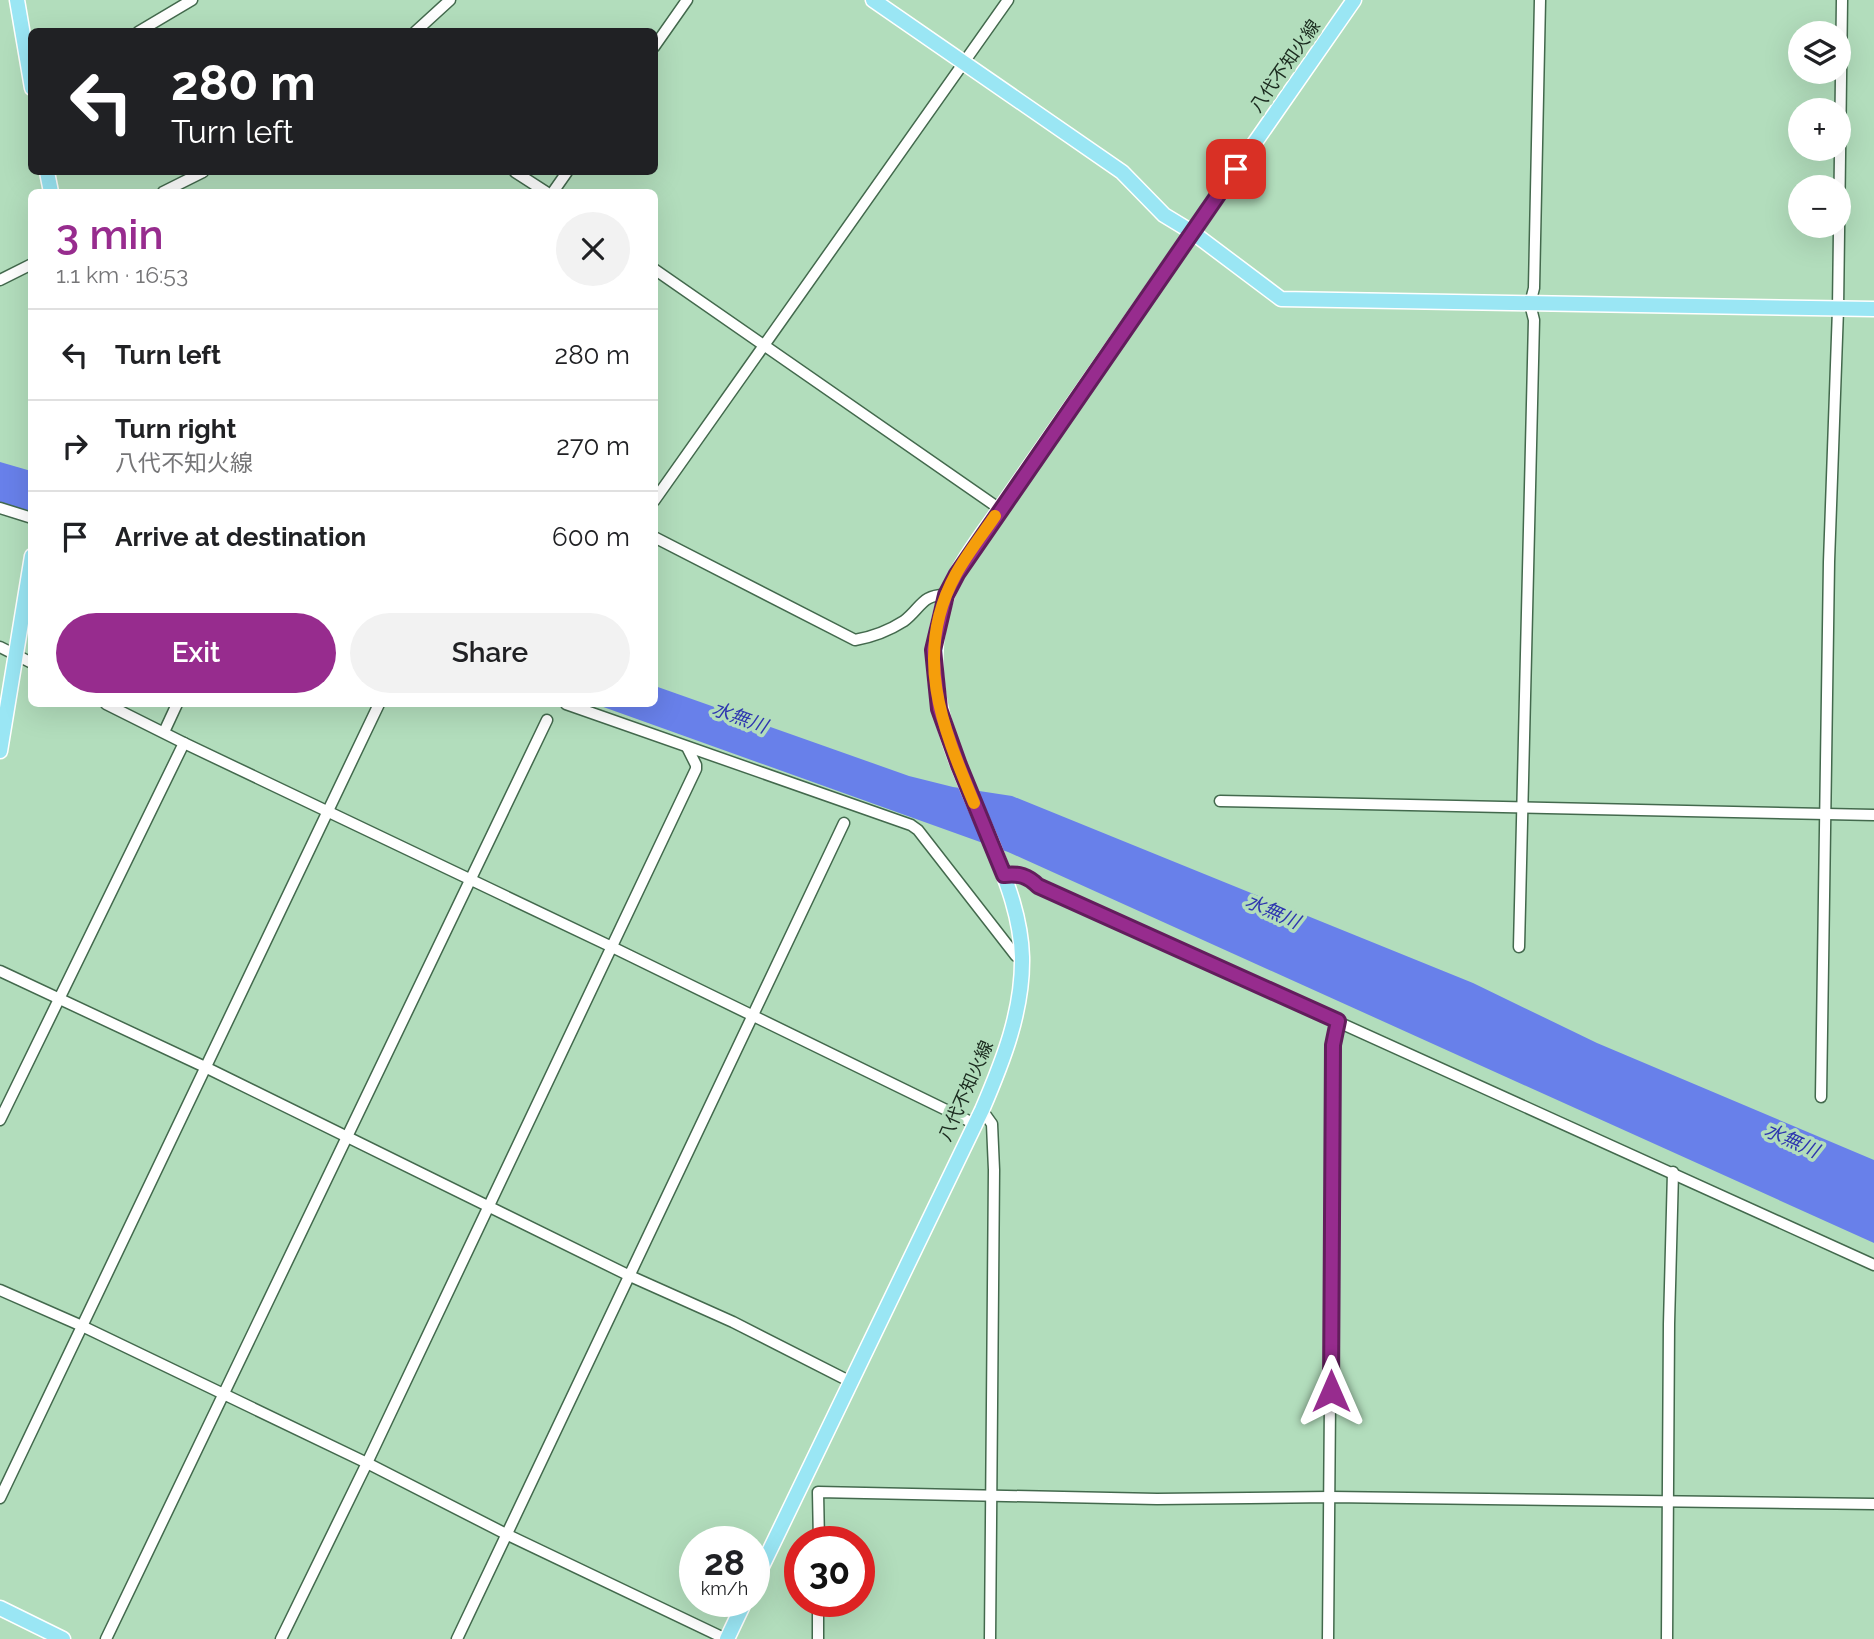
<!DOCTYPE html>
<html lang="en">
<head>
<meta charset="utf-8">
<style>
	body { margin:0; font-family:Raleway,"Noto Sans JP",sans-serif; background:#f2f2f2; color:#202124; height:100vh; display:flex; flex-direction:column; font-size:26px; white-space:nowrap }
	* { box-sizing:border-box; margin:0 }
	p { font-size:23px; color:#757577 }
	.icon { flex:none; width:38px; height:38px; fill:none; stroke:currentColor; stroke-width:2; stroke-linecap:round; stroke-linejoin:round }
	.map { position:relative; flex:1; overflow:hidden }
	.panel { position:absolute; left:28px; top:189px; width:630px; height:518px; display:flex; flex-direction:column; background:#fff; border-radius:10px; box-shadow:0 7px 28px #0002 }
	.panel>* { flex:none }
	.guide { position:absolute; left:28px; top:28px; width:630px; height:147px; border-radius:10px; box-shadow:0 7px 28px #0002; background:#202124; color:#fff; overflow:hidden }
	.buttons { position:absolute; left:1788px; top:21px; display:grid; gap:14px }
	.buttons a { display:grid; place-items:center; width:63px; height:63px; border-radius:50%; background:#fff; box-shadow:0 7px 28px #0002; font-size:35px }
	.speed { position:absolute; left:679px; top:1526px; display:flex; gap:14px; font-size:35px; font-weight:700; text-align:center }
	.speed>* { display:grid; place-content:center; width:91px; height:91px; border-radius:50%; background:#fff; box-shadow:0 7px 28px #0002; line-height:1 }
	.speed small { font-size:18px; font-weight:400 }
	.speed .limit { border:10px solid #d22; background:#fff; color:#111 }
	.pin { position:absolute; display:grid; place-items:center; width:60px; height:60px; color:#fff; margin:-30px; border-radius:14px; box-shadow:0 4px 10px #0006 }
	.me { position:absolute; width:77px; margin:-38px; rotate:0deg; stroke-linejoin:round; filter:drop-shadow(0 0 5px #0008) }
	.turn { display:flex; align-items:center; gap:24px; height:147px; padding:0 28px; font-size:32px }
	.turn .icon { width:91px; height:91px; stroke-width:2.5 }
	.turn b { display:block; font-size:49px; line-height:60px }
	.round { display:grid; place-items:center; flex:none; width:74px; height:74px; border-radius:37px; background:#f2f2f2 }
	.head { display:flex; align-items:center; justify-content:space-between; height:119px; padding:0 28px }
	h1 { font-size:42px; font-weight:600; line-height:52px; color:#972c8e }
	.button { display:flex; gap:14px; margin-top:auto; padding:14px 28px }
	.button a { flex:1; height:80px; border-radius:42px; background:#972c8e; color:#fff; font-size:28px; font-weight:600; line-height:80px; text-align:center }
	.button a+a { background:#f2f2f2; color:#202124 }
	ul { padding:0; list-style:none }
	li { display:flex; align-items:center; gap:21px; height:91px; padding:0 28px; border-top:2px solid #e0e0e0 }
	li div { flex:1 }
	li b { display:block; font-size:26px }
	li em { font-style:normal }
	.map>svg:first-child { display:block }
	.water { fill:#6880ea }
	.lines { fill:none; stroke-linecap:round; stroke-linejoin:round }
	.minor-casing { stroke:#43694d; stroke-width:13 }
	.major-casing { stroke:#fff; stroke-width:17 }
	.minor { stroke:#fff; stroke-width:10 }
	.major { stroke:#9ae6f4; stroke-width:14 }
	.route-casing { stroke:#621d5c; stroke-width:18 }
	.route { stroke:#972c8e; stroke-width:12 }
	.slow { stroke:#f59e0b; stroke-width:12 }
	.labels { text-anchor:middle; stroke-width:7; stroke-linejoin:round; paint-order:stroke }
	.street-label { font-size:18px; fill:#1b2b1f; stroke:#b2ddbc }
	.water-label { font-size:19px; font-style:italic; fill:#2d35af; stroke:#b2ddbc }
</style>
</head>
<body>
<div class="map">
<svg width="1874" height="1639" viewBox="0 0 1874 1639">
	<rect width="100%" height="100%" fill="#b2ddbc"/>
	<!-- water -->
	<g class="water">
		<polygon points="0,462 31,471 31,511 0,503"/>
		<polygon points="655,686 909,776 953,787 1012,796 1473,983 1597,1043 1874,1160 1874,1243 1008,852 595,704 654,704"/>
	</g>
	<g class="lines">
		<!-- minor casing -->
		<g class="minor-casing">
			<g id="minor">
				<polyline points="138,32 192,0"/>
				<polyline points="415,32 450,0"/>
				<polyline points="654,47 687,0"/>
				<polyline points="515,172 546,192"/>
				<polyline points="163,192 203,172"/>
				<polyline points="553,192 567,172"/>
				<polyline points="654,269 1000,509"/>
				<polyline points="0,280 32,264"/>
				<polyline points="654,501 1008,0"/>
				<polyline points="0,508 32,518"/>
				<path d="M654,537L855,640C872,637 890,630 904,621C921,608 922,594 946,595"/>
				<polyline points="0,647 32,663"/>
				<polyline points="106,704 184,743 612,947 975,1124"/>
				<polyline points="566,704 911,825 918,830 1016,956 1022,957"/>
				<polyline points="164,732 177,704"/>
				<polyline points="1220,801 1874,815"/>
				<path d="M1004,875C1019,873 1028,876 1038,886L1874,1265"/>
				<polyline points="1519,947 1534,320 1530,304 1534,288 1540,0"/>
				<polyline points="0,971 205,1067 630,1276 733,1322 851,1382"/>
				<polyline points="1821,1097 1829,562 1838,309 1842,0"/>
				<polyline points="982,1110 992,1124 994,1170 990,1639"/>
				<polyline points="0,1120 184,743"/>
				<polyline points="0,1290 82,1326 367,1463 508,1535 726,1639"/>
				<polyline points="0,1498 379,704"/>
				<polyline points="819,1542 818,1492 1157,1499 1330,1497 1874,1504"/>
				<polyline points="106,1639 547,720"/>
				<polyline points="281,1639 367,1463 696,769 696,765 687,747"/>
				<polyline points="457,1639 844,823"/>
				<polyline points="818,1639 818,1601"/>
				<polyline points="1328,1639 1333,1045 1338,1021"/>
				<polyline points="1667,1639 1669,1324 1673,1172"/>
			</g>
		</g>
		<!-- major casing -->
		<g class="major-casing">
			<g id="major">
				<polyline points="17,0 32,88"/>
				<polyline points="873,0 1122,172 1164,215 1192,232 1281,299 1874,309"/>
				<polyline points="47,172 51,192"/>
				<polyline points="0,751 32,556"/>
				<path d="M754,1583L982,1110C1003,1061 1023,1011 1022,957C1021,917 1006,880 992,844C958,764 913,683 947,595C959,564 981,536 1000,509L1354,0"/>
				<polyline points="0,1608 63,1639"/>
				<polyline points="727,1639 745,1601"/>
			</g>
		</g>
		<!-- minor -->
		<use href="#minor" class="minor"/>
		<!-- major -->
		<use href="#major" class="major"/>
	</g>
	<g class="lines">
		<!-- route casing -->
		<g class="route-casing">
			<path id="route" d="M1236,169L957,574L946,595L933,650L939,709L959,765L1004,875C1019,873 1028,876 1038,886L1338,1021L1333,1045L1331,1391"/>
		</g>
		<!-- route -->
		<use href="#route" class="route"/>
		<!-- slow -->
		<path class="slow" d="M974,803C942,726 912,654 956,574C967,554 982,535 995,516"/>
	</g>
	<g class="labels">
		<!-- street labels -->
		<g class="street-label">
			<text transform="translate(1285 66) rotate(-55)" y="6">八代不知火線</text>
			<text transform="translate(966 1091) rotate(-66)" y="6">八代不知火線</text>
		</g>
		<!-- water labels -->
		<g class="water-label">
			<text transform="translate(740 717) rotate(20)" y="7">水無川</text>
			<text transform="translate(1273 911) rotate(24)" y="7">水無川</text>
			<text transform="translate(1792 1140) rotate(24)" y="7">水無川</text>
		</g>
	</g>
</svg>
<div class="buttons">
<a><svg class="icon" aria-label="layers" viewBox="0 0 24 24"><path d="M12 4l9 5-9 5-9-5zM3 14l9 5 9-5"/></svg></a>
<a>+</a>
<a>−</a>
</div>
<div class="speed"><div>28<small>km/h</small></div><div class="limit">30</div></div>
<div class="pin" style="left:1236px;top:169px;background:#d93025"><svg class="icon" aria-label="arrive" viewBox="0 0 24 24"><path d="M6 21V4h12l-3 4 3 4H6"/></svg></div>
<svg class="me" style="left:1331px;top:1391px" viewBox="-20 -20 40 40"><path d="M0-17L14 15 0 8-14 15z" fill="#972c8e" stroke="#fff" stroke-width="4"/></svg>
<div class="guide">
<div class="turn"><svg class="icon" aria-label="left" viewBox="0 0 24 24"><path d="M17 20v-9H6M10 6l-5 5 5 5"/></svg><div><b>280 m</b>Turn left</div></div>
</div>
<section class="panel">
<div class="head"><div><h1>3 min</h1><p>1.1 km · 16:53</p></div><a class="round"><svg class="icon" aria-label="close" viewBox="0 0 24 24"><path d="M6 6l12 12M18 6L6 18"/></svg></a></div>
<ul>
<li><svg class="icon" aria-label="left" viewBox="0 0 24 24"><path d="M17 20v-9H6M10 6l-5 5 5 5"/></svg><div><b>Turn left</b></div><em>280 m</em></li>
<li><svg class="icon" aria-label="right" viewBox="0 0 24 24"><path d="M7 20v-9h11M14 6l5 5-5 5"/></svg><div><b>Turn right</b><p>八代不知火線</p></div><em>270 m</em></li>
<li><svg class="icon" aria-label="arrive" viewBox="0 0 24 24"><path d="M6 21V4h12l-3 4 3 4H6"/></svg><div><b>Arrive at destination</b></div><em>600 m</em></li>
</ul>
<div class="button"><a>Exit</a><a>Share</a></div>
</section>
</div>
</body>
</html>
